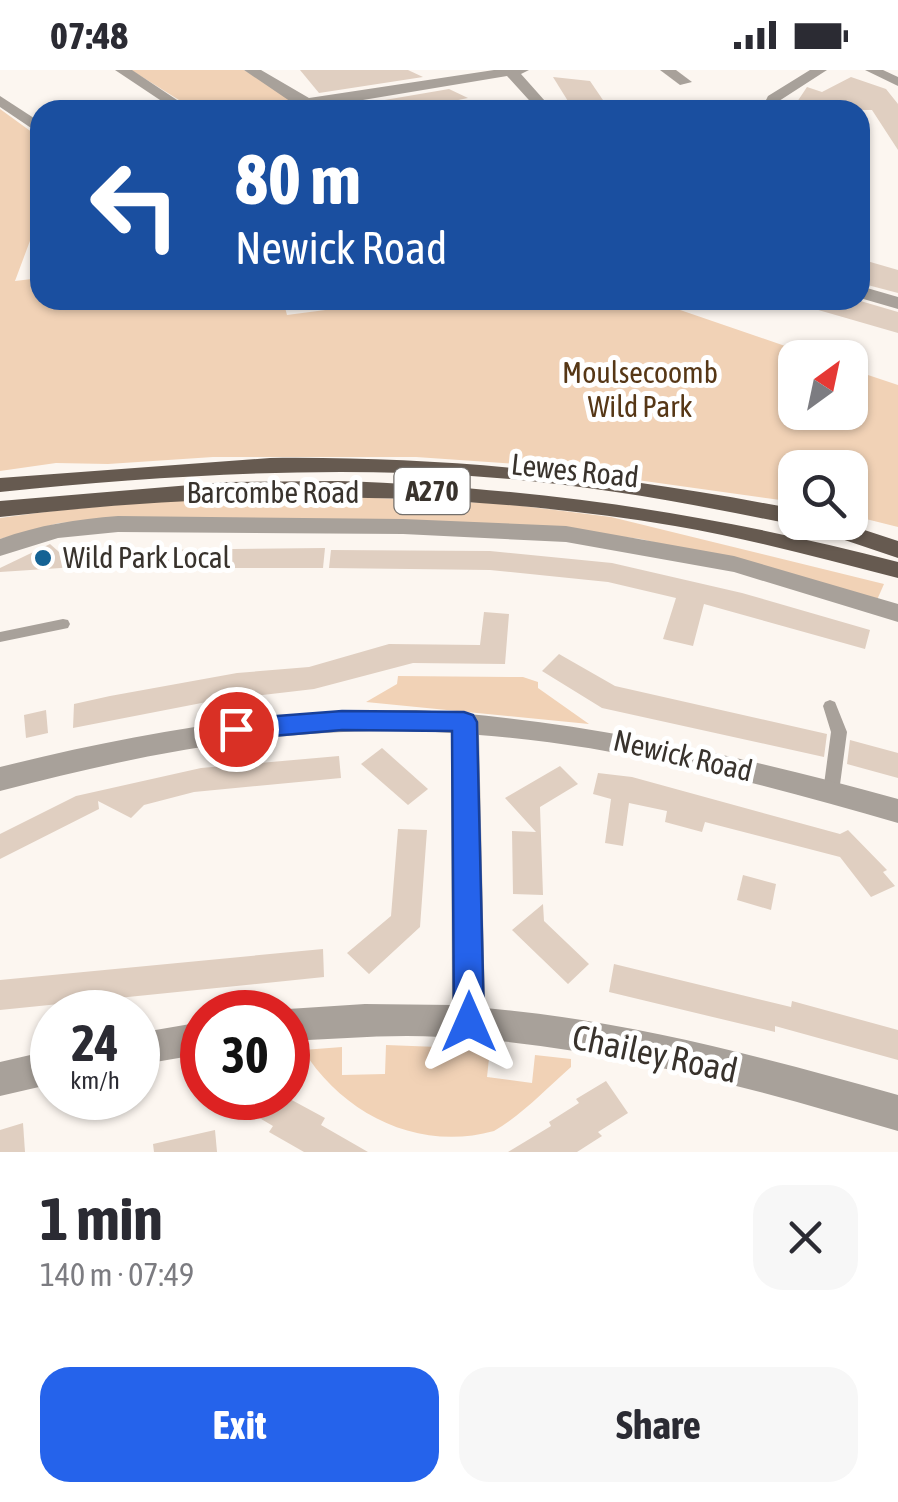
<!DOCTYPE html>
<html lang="en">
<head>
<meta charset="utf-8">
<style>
	body { margin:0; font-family:"Asap Condensed",sans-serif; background:#f7f7f7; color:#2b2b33; height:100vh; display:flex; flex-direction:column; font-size:38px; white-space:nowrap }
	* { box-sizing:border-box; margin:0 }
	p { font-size:32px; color:#7c7c81 }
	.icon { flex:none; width:55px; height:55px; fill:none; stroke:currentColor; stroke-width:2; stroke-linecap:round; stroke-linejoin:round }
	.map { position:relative; height:1082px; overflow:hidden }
	.details { display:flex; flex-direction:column; background:#fff; flex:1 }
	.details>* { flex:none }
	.guide { position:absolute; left:30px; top:30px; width:840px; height:210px; border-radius:30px; box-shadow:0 2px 8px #0004; background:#1a4fa0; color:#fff; overflow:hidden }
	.needle { width:65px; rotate:33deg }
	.buttons { position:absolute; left:778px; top:270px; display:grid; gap:20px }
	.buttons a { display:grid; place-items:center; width:90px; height:90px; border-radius:20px; background:#fff; box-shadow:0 2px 8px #0004; font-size:50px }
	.speed { position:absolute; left:30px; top:920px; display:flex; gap:20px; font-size:50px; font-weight:700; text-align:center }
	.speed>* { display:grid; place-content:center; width:130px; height:130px; border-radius:50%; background:#fff; box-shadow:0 2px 8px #0004; line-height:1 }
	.speed small { font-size:25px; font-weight:400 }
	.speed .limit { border:15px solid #d22; background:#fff; color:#111 }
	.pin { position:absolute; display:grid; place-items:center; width:85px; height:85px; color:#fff; margin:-42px; border:5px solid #fff; border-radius:50%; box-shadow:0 2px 10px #0007 }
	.me { position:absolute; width:110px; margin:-55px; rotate:0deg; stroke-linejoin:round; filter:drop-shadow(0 0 8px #0008) }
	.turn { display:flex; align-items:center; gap:35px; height:210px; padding:0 40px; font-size:45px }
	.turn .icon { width:130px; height:130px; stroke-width:2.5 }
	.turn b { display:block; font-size:70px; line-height:85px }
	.round { display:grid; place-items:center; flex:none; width:105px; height:105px; border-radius:30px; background:#f7f7f7 }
	.summary { display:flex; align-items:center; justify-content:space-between; height:170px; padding:0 40px }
	h1 { font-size:60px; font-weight:700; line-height:75px }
	.cta { display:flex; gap:20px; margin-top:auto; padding:20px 40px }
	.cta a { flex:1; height:115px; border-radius:30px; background:#2563eb; color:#fff; font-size:40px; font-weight:700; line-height:115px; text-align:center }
	.cta a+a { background:#f7f7f7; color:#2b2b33 }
	.status { display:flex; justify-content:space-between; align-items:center; height:70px; padding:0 50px; background:#fff; direction:ltr }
	.status svg { height:28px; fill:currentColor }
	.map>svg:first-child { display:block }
	.green { fill:#f1d2b6 }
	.building { fill:#e0cfc1 }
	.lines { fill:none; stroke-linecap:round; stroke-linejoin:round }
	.service { fill:#a8a19a; fill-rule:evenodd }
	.minor { fill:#a8a19a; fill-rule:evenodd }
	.primary { fill:#665a50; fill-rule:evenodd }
	.route { fill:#2563eb; stroke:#184099; stroke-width:2.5 }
	.poi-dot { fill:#146294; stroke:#fff; stroke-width:4 }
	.labels { text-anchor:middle; stroke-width:10; stroke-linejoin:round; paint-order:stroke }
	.shield { fill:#fff; stroke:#74706c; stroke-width:2.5 }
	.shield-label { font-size:28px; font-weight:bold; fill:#39332d }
	.park-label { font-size:30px; fill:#563716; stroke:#fff }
	.street-label { font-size:30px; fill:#39332d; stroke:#fff }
	.poi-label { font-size:30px; fill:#39332d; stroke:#fff; text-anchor:start }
	.near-street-label { font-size:35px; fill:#39332d; stroke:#fff }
</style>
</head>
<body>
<div class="status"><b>07:48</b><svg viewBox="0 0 49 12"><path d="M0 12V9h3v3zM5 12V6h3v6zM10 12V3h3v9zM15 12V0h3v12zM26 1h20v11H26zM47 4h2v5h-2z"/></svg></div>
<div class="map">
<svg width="898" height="1082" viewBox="0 0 898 1082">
	<rect width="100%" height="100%" fill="#fcf6f0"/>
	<!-- green -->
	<g class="green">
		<polygon points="131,0 244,0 299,31 305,40 195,40"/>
		<polygon points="0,39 40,68 40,144 15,211 40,208 40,230 283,230 287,245 402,230 651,230 817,287 795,288 795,342 850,342 850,299 898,315 898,457 850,445 850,398 795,398 795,432 530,395 416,387 213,387 108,394 56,393 0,401"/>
		<path d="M331,426L507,434L611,447L884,514L877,530L641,469L515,454L139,449L59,453L0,469V448C109,432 221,427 331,426Z"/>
		<polygon points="398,606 523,607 538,612 538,618 589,654 366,632 397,614"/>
		<path d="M386,975L490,979L487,1007L532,1013L535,985L571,989V997C547,1018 522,1045 494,1061C418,1082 343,1044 303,980L342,977V1005L385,1004Z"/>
	</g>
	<!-- building -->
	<g class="building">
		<polygon points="300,0 408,0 423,7 319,23"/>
		<polygon points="553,7 590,11 605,33 571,36"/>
		<polygon points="851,7 886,19 898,34 898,80 872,40 785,40 795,35 807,17 822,22"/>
		<polygon points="449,19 468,28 410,40 332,39"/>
		<polygon points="860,189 898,200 898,223 860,213"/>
		<polygon points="802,230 857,230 898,242 898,263 801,235"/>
		<polygon points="50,474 76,497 0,502 0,498"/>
		<polygon points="325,478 323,498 139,498 143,480"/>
		<polygon points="331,480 490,481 612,493 742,523 870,560 865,579 704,534 693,576 663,569 676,528 608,512 490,500 329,498"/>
		<polygon points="484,542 509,544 505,594 413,593 314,619 253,626 253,623 73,658 74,634 110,626 237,603 309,597 389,574 480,575"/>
		<polygon points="559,584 615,616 827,664 824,687 602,638 542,601"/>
		<polygon points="46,640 48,663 26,668 24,645"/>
		<polygon points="850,670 898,683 898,708 847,694"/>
		<polygon points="382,678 428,719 408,735 361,694"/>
		<polygon points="339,686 341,708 194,722 144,735 131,748 98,731 99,739 0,789 0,764 76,726 201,698"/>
		<polygon points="560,696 578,714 540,737 543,825 513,824 512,761 536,762 505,728"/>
		<polygon points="598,703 632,707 840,764 848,760 887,800 883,802 895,816 871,827 840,787 705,752 702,762 665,752 667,741 629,733 623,776 605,773 611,729 593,724"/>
		<polygon points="398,759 427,760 420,857 369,904 347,883 391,846"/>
		<polygon points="743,805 776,814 771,840 737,830"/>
		<polygon points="543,834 544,851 589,894 568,914 512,860"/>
		<polygon points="323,879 324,907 0,940 0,910"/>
		<polygon points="614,894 791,937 792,931 898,960 898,990 775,956 775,962 609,922"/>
		<polygon points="606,1011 628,1043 598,1062 602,1066 577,1082 508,1082 551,1056 549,1052 579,1033 576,1029"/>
		<polygon points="226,1028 288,1028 325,1048 321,1055 368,1082 304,1082 269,1062 273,1056"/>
		<polygon points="23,1053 25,1082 0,1082 0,1060"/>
		<polygon points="215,1060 217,1082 154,1082 153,1074"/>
	</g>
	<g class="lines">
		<!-- service -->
		<g class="service">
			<polygon points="63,549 68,550 70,554 68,558 0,572 0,562"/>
			<polygon points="830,630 835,632 847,662 839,722 837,727 831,729 825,727 823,722 831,662 823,636 825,632"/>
		</g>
		<!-- minor -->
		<g class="minor">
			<polygon points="115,0 132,0 192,40 175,40"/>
			<polygon points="244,0 261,0 309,28 494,0 529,0 521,4 553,40 538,40 507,6 303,40"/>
			<polygon points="660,0 676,0 692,12 680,15"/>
			<polygon points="810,0 827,0 779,31 775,40 761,40 768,26"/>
			<polygon points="865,0 883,0 898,7 898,16"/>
			<polygon points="0,26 40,52 40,64 0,37"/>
			<polygon points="860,216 898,227 898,239 860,228"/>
			<path d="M118,446L403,449L566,456L734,486L898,534V552L734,502L566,472L403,464L118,462L58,468L0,486V469C39,455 77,449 118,446Z"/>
			<path d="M416,640C580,650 739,685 898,729V753C761,714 621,675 479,665L485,938C626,950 763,987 898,1025V1061C749,1018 597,973 441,967C389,964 339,969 288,971V942H279L288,939L365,934L452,935L451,663C296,653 149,682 0,721V697C138,663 273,639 416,640Z"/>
			<polygon points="202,952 202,984 138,995 138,963"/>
			<polygon points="52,980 52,1014 0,1026 0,992"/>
		</g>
		<!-- primary -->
		<g class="primary">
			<path d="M270,388C448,386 620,405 795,439V452H840L898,471V488L806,457L803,453L795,455C688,433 580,413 471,406C314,396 157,406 0,422V408Z"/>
			<path d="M339,411C537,418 706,442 898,492V508C824,489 751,469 675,456C450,418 226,421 0,447V431L226,412Z"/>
		</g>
	</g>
	<!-- route -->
	<polygon class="route" points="342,641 464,642 473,645 477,652 484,952 479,963 469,967 458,963 454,952 452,661 342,660 236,669 228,666 224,659 228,652 236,649"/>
	<!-- markers -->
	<circle class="poi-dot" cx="43" cy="488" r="10"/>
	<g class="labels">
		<!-- shield labels -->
		<rect class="shield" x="394.5" y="398" width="75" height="46" rx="8"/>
		<g class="shield-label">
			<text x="432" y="431">A270</text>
		</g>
		<!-- park labels -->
		<g class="park-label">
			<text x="640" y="313">Moulsecoomb<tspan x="640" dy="34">Wild Park</tspan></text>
		</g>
		<!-- street labels -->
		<g class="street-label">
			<text transform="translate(575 401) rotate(6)" y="10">Lewes Road</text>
			<text x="273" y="433">Barcombe Road</text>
			<text transform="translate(683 686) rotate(13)" y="10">Newick Road</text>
		</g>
		<!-- poi labels -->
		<g class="poi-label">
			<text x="63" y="498">Wild Park Local</text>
		</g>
		<!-- near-street labels -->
		<g class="near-street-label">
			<text transform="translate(655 984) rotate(12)" y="12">Chailey Road</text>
		</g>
	</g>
</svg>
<div class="buttons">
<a><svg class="needle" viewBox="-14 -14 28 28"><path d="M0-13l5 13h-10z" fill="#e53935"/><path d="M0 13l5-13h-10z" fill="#7c7c81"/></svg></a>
<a><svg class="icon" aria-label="search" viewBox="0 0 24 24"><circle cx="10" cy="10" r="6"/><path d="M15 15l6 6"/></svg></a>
</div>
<div class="speed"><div>24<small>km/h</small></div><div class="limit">30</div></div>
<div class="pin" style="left:236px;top:659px;background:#d93025"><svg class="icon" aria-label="arrive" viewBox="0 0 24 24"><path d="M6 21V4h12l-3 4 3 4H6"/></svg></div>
<svg class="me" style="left:469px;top:952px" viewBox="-20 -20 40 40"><path d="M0-17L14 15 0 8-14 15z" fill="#2563eb" stroke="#fff" stroke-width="4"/></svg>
<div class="guide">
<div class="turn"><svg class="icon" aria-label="left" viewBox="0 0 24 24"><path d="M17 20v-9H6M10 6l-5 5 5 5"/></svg><div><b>80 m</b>Newick Road</div></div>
</div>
</div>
<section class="details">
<div class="summary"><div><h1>1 min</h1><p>140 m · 07:49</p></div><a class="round"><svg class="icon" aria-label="close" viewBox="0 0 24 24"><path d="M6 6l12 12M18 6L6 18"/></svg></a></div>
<div class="cta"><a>Exit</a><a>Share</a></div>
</section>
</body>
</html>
